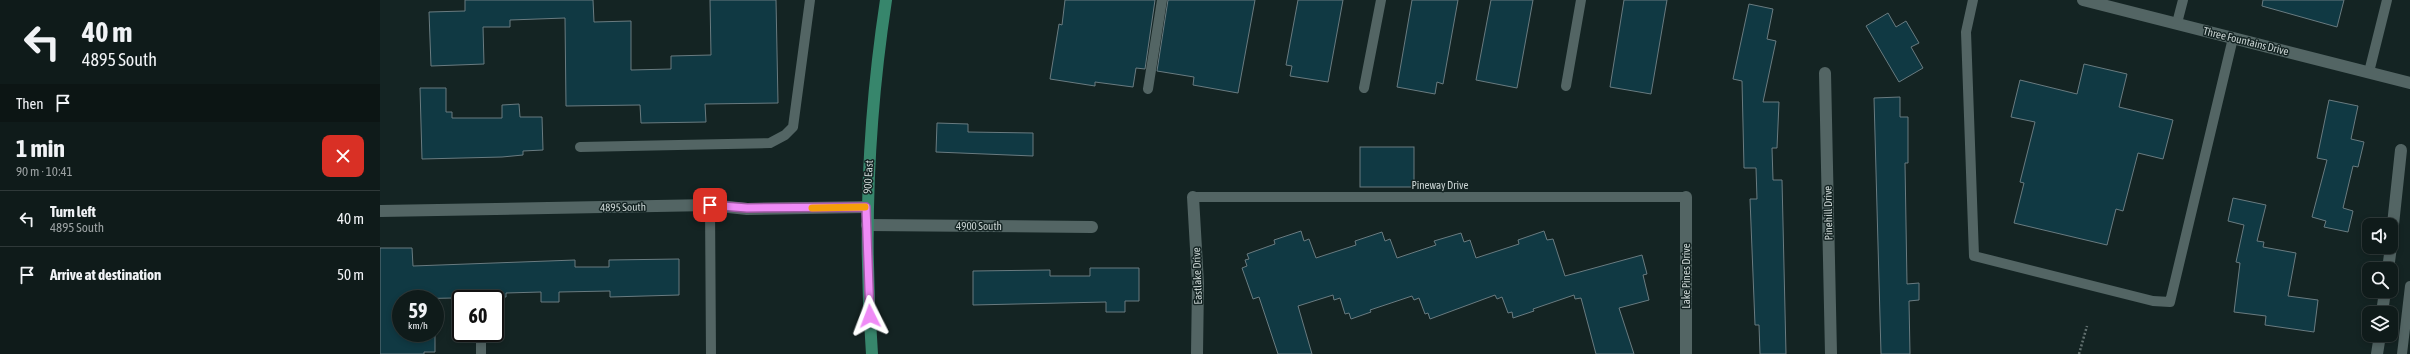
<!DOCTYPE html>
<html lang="en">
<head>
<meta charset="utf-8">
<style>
	body { margin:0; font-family:"Asap Condensed",sans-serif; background:#182423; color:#f1f3f6; height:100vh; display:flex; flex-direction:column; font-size:15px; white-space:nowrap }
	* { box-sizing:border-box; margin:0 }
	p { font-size:13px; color:#9ba1a2 }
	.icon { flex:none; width:22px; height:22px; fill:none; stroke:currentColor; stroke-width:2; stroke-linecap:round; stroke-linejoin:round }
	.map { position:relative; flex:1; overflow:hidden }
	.side { display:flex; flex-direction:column; background:#0f1b1a; width:380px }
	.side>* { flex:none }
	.guide { background:#0f1b1a; color:#f1f3f6; overflow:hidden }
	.fabs { position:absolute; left:1982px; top:218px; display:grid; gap:8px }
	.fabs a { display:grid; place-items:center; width:36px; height:36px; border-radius:8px; background:#0f1b1a; box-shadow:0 2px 6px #0003,0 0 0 1px #2f3939; font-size:20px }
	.speed { position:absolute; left:12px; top:290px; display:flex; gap:8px; font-size:20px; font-weight:700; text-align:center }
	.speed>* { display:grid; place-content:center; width:52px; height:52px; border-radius:50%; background:#0f1b1a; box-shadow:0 2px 6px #0003,0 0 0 1px #2f3939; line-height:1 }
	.speed small { font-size:10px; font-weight:400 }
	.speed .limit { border:2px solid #111; border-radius:6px; background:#fff; color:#111 }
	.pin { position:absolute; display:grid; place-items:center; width:34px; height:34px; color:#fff; margin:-17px; border-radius:8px; box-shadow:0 2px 6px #0006 }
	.me { position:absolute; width:44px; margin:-22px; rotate:357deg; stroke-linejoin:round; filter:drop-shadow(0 0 3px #0008) }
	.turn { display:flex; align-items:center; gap:14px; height:84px; padding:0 16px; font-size:18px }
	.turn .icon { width:52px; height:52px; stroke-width:2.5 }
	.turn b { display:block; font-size:28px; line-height:34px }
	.then { display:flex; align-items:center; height:38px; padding:0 16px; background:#0003; gap:8px; font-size:15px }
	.round { display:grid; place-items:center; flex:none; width:42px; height:42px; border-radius:8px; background:#182423 }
	.summary { display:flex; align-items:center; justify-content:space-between; height:68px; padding:0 16px }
	h1 { font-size:24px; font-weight:700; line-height:30px }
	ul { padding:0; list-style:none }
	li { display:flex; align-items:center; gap:12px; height:56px; padding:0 16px; border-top:1px solid #2f3939 }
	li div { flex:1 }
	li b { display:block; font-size:15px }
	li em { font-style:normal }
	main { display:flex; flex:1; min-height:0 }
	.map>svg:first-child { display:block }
	.building { fill:#103943; stroke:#697b80 }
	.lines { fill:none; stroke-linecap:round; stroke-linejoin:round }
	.path { stroke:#637170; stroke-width:2.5; stroke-dasharray:2 2; stroke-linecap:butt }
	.lane { stroke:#536564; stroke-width:10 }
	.street { stroke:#536564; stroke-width:12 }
	.primary { stroke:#37866c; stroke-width:12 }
	.route-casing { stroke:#9b5aa0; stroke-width:10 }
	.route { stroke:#ef8bf6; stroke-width:7 }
	.slow { stroke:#f59e0b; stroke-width:7 }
	.labels { text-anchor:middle; stroke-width:3; stroke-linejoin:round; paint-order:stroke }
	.street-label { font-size:11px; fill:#cad4d3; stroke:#142423 }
</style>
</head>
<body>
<main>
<section class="side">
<div class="guide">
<div class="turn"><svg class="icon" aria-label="left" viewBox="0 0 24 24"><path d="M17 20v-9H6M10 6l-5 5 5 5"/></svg><div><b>40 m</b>4895 South</div></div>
<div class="then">Then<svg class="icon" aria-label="arrive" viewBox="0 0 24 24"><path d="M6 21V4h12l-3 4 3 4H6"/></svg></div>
</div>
<div class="summary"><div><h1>1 min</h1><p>90 m · 10:41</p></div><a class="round" style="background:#d93025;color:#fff"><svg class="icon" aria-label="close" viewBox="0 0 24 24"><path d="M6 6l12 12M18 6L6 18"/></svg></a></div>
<ul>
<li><svg class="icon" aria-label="left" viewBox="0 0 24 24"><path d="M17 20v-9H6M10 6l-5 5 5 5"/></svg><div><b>Turn left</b><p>4895 South</p></div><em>40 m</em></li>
<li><svg class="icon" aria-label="arrive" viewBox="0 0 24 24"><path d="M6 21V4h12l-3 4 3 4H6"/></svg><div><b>Arrive at destination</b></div><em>50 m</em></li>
</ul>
</section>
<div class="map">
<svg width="2030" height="354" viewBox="0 0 2030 354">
	<rect width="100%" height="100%" fill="#142423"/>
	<!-- building -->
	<g class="building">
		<polygon points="85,0 213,0 214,22 251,21 251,70 291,69 291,56 331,55 330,0 396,0 398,103 325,104 326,122 261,123 260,105 186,106 185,18 130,20 130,27 103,27 104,64 51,66 49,12 85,11"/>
		<polygon points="685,0 775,0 765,69 756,68 753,87 715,82 715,86 670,79 679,24 682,25"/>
		<polygon points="788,0 875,0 858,93 813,85 814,77 777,71"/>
		<polygon points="918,0 963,0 948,82 910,76 912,66 906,65"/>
		<polygon points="1032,0 1078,0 1063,84 1057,82 1055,94 1017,87"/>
		<polygon points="1111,0 1153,0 1137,88 1096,80"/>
		<polygon points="1244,0 1287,0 1271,94 1230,87"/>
		<polygon points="1883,0 1964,0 1957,27 1882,6"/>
		<polygon points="1369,4 1393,9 1387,39 1396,41 1383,102 1399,102 1397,148 1392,148 1393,180 1402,180 1406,354 1380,354 1379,325 1375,325 1370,199 1377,199 1376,168 1364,168 1362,81 1353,79"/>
		<polygon points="1508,13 1516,27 1526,21 1539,43 1531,47 1543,68 1519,82 1486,26"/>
		<polygon points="1704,64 1747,74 1739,107 1793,120 1783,159 1758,153 1743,211 1736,209 1727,245 1634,223 1644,183 1640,182 1655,122 1631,117 1640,80 1697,94"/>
		<polygon points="40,88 66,88 66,112 72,112 72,118 122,118 122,105 139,104 140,117 162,117 163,150 143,151 143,155 122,157 42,159"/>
		<polygon points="1520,97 1520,117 1528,117 1528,163 1525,163 1527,284 1539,283 1539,300 1529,301 1530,354 1501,354 1494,98"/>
		<polygon points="1949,100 1978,106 1971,139 1984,142 1978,167 1973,166 1963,208 1973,211 1968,232 1944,227 1946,221 1932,217 1947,160 1937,158"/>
		<polygon points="557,123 588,124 588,132 653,133 653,156 556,152"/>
		<rect x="980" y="147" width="54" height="40"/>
		<polygon points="1853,198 1886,205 1877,241 1884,242 1883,247 1916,253 1908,296 1938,300 1934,332 1885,325 1886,316 1854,312 1860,263 1856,262 1864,225 1848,221"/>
		<polygon points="921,231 924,241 929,239 936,258 976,245 975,241 1002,232 1005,241 1010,239 1017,258 1056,245 1054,241 1081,233 1084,242 1090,240 1096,258 1139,244 1138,240 1164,231 1167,240 1173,239 1185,276 1262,255 1267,274 1263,275 1269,300 1239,308 1254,354 1216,354 1201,298 1195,299 1194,295 1153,309 1154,311 1133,318 1132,312 1128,313 1122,297 1117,299 1115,295 1050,319 1048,313 1045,314 1039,298 1034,300 1032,296 990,310 991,312 971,319 969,313 965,314 960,298 954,300 953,295 918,306 932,354 898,354 879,297 873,299 862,268 867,266 865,260 869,259 867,254 895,244 894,240"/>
		<polygon points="0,248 32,248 33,266 195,260 195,267 229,267 229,260 299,259 299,295 230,297 230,291 179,292 179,302 161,302 161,292 126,293 126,297 21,299 21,333 55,333 55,352 44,352 44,354 0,354"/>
		<polygon points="710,268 759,268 759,301 745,301 745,312 726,312 726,302 593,305 593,271 670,270 670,276 710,276"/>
	</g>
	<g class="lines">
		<!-- path -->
		<polyline class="path" points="1699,354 1707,326"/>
		<!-- lane -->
		<g class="lane">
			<polyline points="1593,0 1586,32 1594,256 1773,301 1790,302 1853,38"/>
			<polyline points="1797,23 1803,0"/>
			<polyline points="1989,72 2007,0"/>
			<polyline points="1186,86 1201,0"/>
			<polyline points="984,88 1001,0"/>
			<polyline points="768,89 782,0"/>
			<polyline points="200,147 390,143 405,135 413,127 430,0"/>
			<polyline points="813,197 1306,197"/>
			<polyline points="330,205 331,354"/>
			<polyline points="101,337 101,354"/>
			<polyline points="2022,354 2030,286"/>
		</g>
		<!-- street -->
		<g class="street">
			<polyline points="1703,0 2030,83"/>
			<polyline points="1445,73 1451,354"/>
			<polyline points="813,197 818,283 817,354"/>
			<polyline points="0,211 330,205 367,209 486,207"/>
			<polyline points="487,225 712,227"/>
			<polyline points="2011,243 2021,150"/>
			<polyline points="2008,269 2011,247"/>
			<polyline points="2002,313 2005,291"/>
			<polyline points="1306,354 1306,197"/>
			<polyline points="1997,354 2000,335"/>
		</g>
		<!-- primary -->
		<path class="primary" d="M492,354C483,235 488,118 506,0"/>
	</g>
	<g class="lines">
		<!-- route casing -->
		<g class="route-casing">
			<polyline id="route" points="330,205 367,208 486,207 490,316"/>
		</g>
		<!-- route -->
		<use href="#route" class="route"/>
		<!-- slow -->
		<polyline class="slow" points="432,208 485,207"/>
	</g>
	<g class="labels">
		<!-- street labels -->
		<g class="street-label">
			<text transform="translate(1866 41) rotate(14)" y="4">Three Fountains Drive</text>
			<text transform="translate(488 177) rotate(-87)" y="4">900 East</text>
			<text x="1060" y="189">Pineway Drive</text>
			<text transform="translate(243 207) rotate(-1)" y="4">4895 South</text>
			<text transform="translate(1448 213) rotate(-91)" y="4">Pinehill Drive</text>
			<text x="599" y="230">4900 South</text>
			<text transform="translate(817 276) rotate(-92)" y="4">Eastlake Drive</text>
			<text transform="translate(1306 276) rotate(-90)" y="4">Lake Pines Drive</text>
		</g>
	</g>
</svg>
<div class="fabs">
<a><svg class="icon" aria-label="sound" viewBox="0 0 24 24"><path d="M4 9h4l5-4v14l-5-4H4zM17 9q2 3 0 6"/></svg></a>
<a><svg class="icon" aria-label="search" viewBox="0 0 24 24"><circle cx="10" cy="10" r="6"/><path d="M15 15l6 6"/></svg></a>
<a><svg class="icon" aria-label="layers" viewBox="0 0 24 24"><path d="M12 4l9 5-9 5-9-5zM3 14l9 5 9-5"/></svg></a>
</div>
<div class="speed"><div>59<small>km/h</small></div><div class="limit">60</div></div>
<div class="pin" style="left:330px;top:205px;background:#d93025"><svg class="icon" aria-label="arrive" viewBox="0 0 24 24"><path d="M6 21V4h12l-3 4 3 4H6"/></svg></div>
<svg class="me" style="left:490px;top:316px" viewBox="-20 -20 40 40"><path d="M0-17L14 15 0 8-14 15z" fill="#ef8bf6" stroke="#fff" stroke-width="4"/></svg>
</div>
</main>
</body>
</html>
